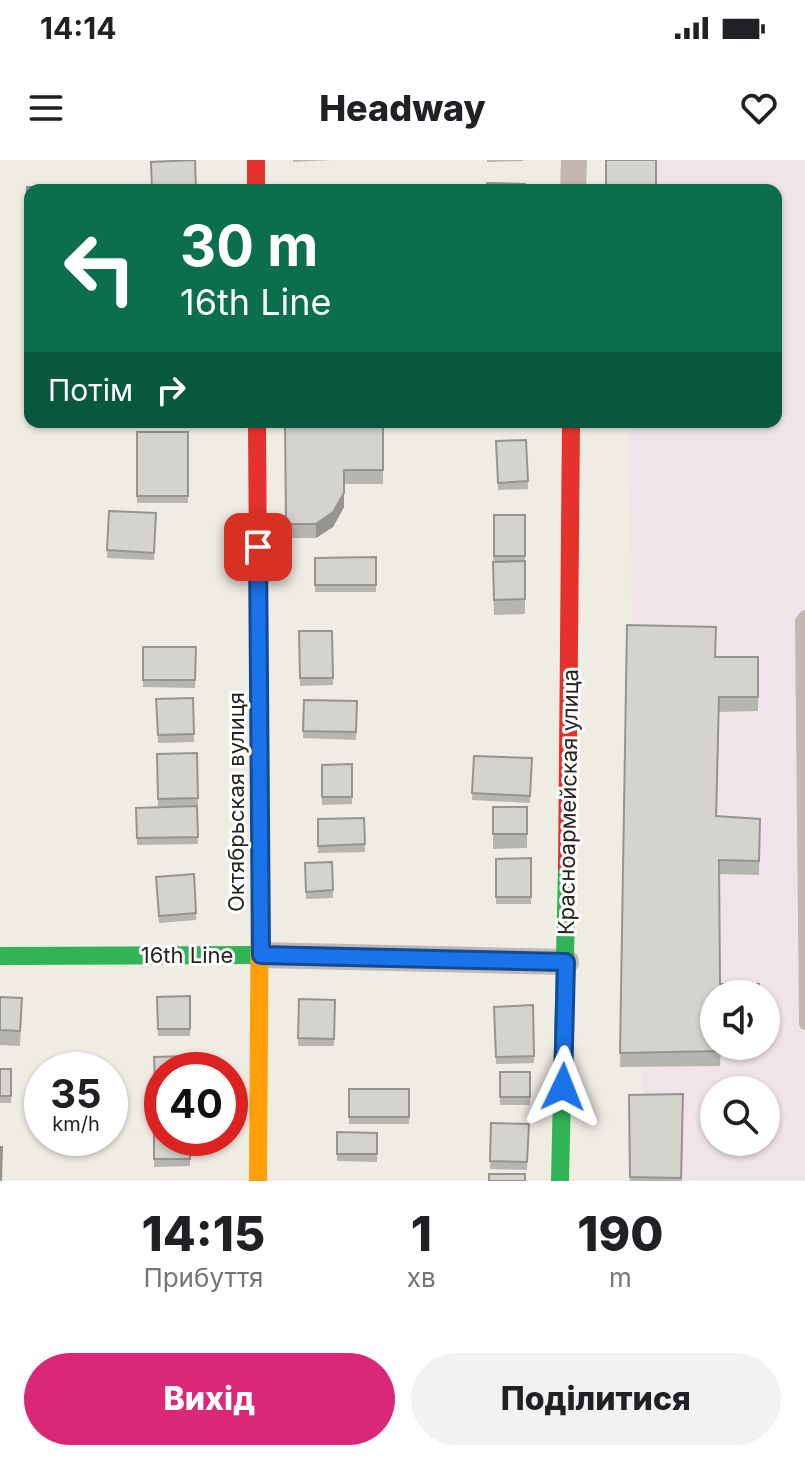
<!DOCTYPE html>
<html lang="uk">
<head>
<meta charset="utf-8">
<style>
	body { margin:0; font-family:Inter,sans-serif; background:#f2f2f2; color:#202124; height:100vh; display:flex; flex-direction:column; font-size:30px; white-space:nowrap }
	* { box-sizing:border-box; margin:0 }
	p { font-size:26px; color:#757577 }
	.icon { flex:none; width:44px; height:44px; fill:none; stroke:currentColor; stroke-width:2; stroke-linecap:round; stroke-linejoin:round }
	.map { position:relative; height:1021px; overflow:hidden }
	.sheet { display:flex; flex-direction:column; background:#fff; flex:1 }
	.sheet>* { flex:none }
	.hud { position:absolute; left:24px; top:24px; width:758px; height:244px; border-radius:16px; box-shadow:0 2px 6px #0004; background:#0b6e4f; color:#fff; overflow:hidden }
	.fabs { position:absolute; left:700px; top:820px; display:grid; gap:16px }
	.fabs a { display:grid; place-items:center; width:80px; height:80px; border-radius:50%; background:#fff; box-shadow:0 2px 6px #0004; font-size:40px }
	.speed { position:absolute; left:24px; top:892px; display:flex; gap:16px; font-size:40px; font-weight:700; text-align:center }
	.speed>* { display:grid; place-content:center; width:104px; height:104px; border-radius:50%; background:#fff; box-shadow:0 2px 6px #0004; line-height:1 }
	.speed small { font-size:20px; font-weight:400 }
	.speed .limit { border:12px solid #d22; background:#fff; color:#111 }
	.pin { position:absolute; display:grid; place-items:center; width:68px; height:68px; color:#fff; margin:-34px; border-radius:16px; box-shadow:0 4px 12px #0006 }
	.me { position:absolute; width:88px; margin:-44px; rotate:2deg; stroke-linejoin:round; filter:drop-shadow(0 0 6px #0008) }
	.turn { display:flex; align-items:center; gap:28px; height:168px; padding:0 24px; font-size:36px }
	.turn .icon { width:104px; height:104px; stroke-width:2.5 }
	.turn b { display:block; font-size:56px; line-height:68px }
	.then { display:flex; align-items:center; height:76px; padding:0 24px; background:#0003; gap:16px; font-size:30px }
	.eta { display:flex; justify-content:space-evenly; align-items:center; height:136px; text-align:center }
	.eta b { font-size:48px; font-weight:800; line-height:56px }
	.primary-button { display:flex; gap:16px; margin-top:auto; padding:16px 24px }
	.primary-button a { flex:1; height:92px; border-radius:48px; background:#db2777; color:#fff; font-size:32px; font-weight:800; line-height:92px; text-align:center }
	.primary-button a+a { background:#f2f2f2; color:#202124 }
	.status { display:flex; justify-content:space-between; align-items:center; height:56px; padding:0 40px; background:#fff; direction:ltr }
	.status svg { height:22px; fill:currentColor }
	header { display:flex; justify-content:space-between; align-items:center; height:104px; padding:0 24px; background:#fff; font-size:36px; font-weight:800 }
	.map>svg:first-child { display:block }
	.industrial { fill:#efe4ea; fill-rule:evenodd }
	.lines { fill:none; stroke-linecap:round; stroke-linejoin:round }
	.lane { stroke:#c4b6b0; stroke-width:12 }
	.street { stroke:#c4b6b0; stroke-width:26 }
	.fast { stroke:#30b455; stroke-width:18 }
	.slow { stroke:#ff9f0a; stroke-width:18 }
	.jam { stroke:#e5322d; stroke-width:18 }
	.wall { fill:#b7b5b0 }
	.shaded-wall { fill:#959490 }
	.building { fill:#d5d3cd; stroke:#959490; stroke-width:2 }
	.route-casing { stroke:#114b97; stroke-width:20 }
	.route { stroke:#1a73e8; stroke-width:14 }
	.labels { text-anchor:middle; stroke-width:6; stroke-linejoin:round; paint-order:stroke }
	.street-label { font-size:22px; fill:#26241f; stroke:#fff }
</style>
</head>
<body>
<div class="status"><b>14:14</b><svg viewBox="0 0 49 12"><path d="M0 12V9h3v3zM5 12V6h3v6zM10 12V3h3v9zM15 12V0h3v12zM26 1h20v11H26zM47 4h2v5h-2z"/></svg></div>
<header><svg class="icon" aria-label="menu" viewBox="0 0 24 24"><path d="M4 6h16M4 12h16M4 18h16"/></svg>Headway<svg class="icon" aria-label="heart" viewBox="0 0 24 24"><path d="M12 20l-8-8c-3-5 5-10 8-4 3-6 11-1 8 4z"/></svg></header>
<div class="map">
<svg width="805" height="1021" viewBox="0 0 805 1021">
	<rect width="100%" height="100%" fill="#efece4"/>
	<!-- industrial -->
	<path class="industrial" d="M622,0H805V1021H642V921L628,262H776V30H623ZM714,834H766V886H714ZM714,930H766V982H714Z"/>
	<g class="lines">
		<!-- lane -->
		<polyline class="lane" points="805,456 801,461 805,864"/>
		<!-- street -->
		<g class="street">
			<polyline points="573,30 574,0"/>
			<polyline points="261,795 566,802"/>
		</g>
		<!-- fast -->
		<g class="fast">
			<polyline points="0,796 261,795"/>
			<polyline points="560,1021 567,707"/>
		</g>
		<!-- slow -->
		<polyline class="slow" points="258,1021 260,706"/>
		<!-- jam -->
		<g class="jam">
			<polyline points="256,0 256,30"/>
			<polyline points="257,262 260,706"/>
			<polyline points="567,707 571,262"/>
		</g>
	</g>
	<!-- wall -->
	<g class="wall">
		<polygon points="293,0 331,0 293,2"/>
		<polygon points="487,0 523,0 523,1 487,2"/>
		<polygon points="27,27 30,30 30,73 27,73"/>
		<polygon points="285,262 383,262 383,324 344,324 344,347 333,367 316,378 286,378"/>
		<polygon points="487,262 524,262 487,266"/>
		<rect x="137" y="272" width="51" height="71"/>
		<polygon points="526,280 528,329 498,330 496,281"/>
		<polygon points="109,351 156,353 154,400 107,398"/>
		<polygon points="494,355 525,355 525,454 494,455 493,417"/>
		<polygon points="376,397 376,432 315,432 315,398"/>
		<polygon points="627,465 715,497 758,497 758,551 719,552 717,656 760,659 759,715 719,714 714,834 721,886 720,906 620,907"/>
		<polygon points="299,471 332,471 333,525 300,526"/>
		<polygon points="143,487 196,487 195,528 143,527"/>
		<polygon points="193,538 194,582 158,583 156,539"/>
		<polygon points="304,540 357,541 356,580 303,578"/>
		<polygon points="197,593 198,646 158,646 157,594"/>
		<polygon points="474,596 532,598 530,643 472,640"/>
		<polygon points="352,604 352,644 322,645 322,605"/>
		<polygon points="197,646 198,684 137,685 136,648"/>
		<polygon points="493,647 527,647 527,688 493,689"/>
		<polygon points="364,658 365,692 318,693 318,659"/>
		<polygon points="531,698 531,744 496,744 496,699"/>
		<polygon points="332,702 333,738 306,739 305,703"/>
		<polygon points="156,725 196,753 196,760 159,763"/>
		<polygon points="190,836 190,876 158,876 157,837"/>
		<polygon points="0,837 22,852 20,886 0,885"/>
		<polygon points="299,839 335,840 334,886 298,886"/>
		<polygon points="533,845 534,903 496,904 494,847"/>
		<polygon points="154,897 162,910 162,957 156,957"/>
		<rect x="0" y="909" width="11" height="34"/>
		<rect x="500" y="912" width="30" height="33"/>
		<rect x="349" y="929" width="60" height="35"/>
		<polygon points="683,934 682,1021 630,1021 629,935"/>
		<polygon points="491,963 529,964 527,1010 490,1009"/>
		<polygon points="154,967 190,978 190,1006 154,1007"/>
		<polygon points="337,972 377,973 377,1002 337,1001"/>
	</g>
	<!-- shaded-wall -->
	<polygon class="shaded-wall" points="344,333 344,347 333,367 316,378 316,364"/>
	<!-- building -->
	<g class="building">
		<polygon points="195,0 196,30 152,30 151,2"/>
		<rect x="606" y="0" width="50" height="30"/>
		<polygon points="487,23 525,24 525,30 487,30"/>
		<polygon points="323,25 323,30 293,30 293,27"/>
		<polygon points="27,27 66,27 66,30 30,30 30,65 27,65"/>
		<polygon points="285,262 383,262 383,310 344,310 344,333 333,352 316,364 286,364"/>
		<rect x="137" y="272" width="51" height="64"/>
		<polygon points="526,280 528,321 498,323 496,281"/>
		<polygon points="109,351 156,353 154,393 107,390"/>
		<rect x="494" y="355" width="31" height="41"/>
		<polygon points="376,397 376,425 315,425 315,398"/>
		<polygon points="525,401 525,439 494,440 493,402"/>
		<polygon points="627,465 716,467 715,497 758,497 758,537 719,537 716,656 760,659 759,701 719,700 720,824 759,824 759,834 714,834 714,886 720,886 720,891 620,893"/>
		<polygon points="299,471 332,471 333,518 300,518"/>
		<polygon points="143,487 196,487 195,520 143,520"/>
		<polygon points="193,538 194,574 158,575 156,539"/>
		<polygon points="304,540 357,541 356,572 303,571"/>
		<polygon points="197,593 198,638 158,639 157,594"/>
		<polygon points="474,596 532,598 530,636 472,633"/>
		<polygon points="352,604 352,637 322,637 322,605"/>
		<polygon points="197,646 198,677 137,678 136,648"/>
		<rect x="493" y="647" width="34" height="27"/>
		<polygon points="364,658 365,684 318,686 318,659"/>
		<polygon points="531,698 531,737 496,737 496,699"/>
		<polygon points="332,702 333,730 306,732 305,703"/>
		<polygon points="194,714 196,753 159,756 156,717"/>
		<polygon points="190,836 190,869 158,869 157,837"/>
		<polygon points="0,837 22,838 20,871 0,870"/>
		<polygon points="299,839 335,840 334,879 298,878"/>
		<polygon points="533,845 534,896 496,897 494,847"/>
		<polygon points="187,896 187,910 162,910 162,949 156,950 154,897"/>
		<rect x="0" y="909" width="11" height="27"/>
		<rect x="500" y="912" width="30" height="25"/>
		<rect x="349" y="929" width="60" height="28"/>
		<polygon points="683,934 681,1018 630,1017 629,935"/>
		<polygon points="491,963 529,964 527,1002 490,1001"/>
		<polygon points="154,967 162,967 162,978 190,978 190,999 154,999"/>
		<polygon points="337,972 377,973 377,994 337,994"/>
		<polygon points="0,987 2,987 1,1020 0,1020"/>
		<rect x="489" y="1014" width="36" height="7"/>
	</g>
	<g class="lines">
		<!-- route casing -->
		<g class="route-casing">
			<polyline id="route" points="258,387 261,795 566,802 563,927"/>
		</g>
		<!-- route -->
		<use href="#route" class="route"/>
	</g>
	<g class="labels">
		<!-- street labels -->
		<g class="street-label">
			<text transform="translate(236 642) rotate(-90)" y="8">Октябрьская вулиця</text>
			<text transform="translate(568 642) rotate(-89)" y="8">Красноармейская улица</text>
			<text x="187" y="803">16th Line</text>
		</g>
	</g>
</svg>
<div class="fabs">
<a><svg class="icon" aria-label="sound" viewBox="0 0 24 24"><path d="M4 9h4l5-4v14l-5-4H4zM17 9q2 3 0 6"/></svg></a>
<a><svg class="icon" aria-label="search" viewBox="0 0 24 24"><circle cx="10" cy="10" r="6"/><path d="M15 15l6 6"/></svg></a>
</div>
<div class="speed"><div>35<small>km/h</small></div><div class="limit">40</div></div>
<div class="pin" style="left:258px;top:387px;background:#d93025"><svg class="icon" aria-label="arrive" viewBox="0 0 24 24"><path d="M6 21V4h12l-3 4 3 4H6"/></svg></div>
<svg class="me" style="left:563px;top:927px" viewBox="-20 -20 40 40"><path d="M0-17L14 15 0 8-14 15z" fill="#1a73e8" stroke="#fff" stroke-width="4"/></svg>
<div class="hud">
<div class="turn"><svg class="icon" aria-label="left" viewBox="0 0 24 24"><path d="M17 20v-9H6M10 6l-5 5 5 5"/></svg><div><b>30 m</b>16th Line</div></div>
<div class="then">Потім<svg class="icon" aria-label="right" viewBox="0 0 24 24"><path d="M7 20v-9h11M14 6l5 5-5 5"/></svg></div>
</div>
</div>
<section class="sheet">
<div class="eta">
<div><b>14:15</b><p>Прибуття</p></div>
<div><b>1</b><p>хв</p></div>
<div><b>190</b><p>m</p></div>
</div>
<div class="primary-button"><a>Вихід</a><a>Поділитися</a></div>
</section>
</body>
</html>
